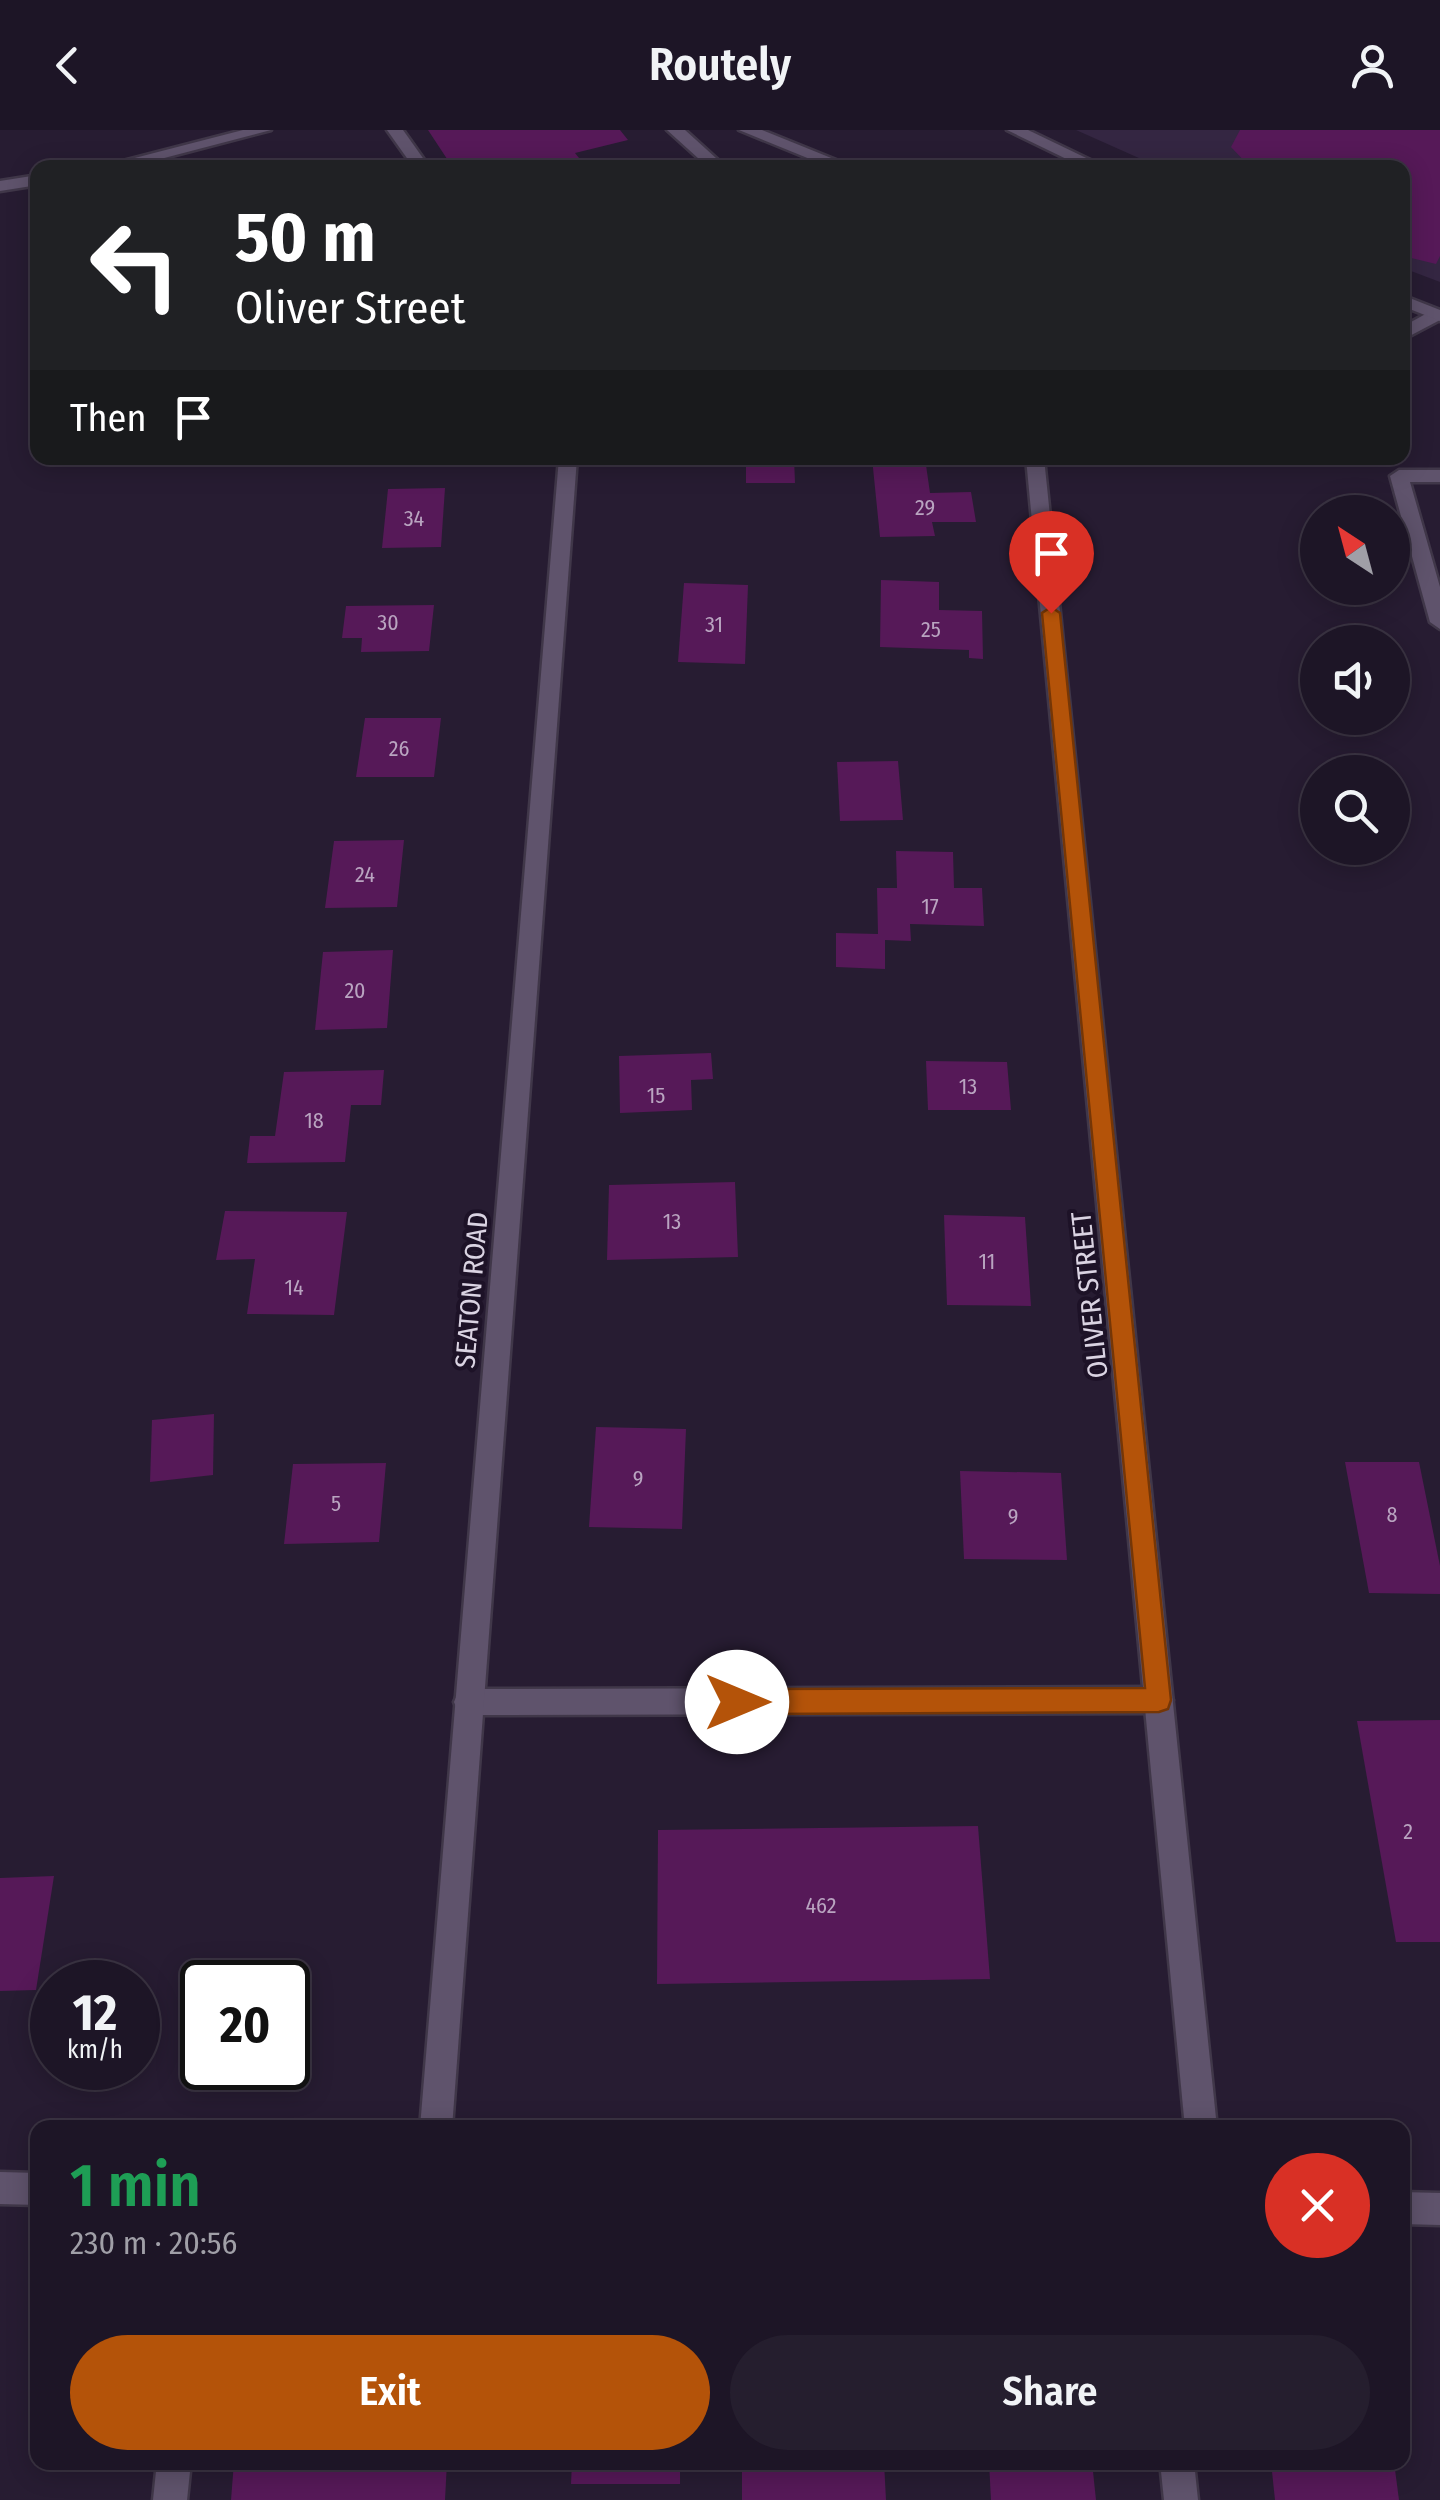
<!DOCTYPE html>
<html lang="en">
<head>
<meta charset="utf-8">
<style>
	body { margin:0; font-family:"Fira Sans Condensed",sans-serif; background:#251e2e; color:#f1f3f6; height:100vh; display:flex; flex-direction:column; font-size:38px; white-space:nowrap }
	* { box-sizing:border-box; margin:0 }
	p { font-size:32px; color:#a09fa7 }
	.icon { flex:none; width:55px; height:55px; fill:none; stroke:currentColor; stroke-width:2; stroke-linecap:round; stroke-linejoin:round }
	.map { position:relative; flex:1; overflow:hidden }
	.details { position:absolute; left:30px; top:1990px; width:1380px; height:350px; display:flex; flex-direction:column; background:#1d1526; border-radius:20px; box-shadow:0 5px 25px #0003,0 0 0 2px #3b3443 }
	.details>* { flex:none }
	.banner { position:absolute; left:30px; top:30px; width:1380px; height:305px; border-radius:20px; box-shadow:0 5px 25px #0003,0 0 0 2px #3b3443; background:#202124; color:#fff; overflow:hidden }
	.needle { width:65px; rotate:324deg }
	.fabs { position:absolute; left:1300px; top:365px; display:grid; gap:20px }
	.fabs a { display:grid; place-items:center; width:110px; height:110px; border-radius:50%; background:#1d1526; box-shadow:0 5px 25px #0003,0 0 0 2px #3b3443; font-size:50px }
	.speed { position:absolute; left:30px; top:1830px; display:flex; gap:20px; font-size:50px; font-weight:700; text-align:center }
	.speed>* { display:grid; place-content:center; width:130px; height:130px; border-radius:50%; background:#1d1526; box-shadow:0 5px 25px #0003,0 0 0 2px #3b3443; line-height:1 }
	.speed small { font-size:25px; font-weight:400 }
	.speed .limit { border:5px solid #111; border-radius:15px; background:#fff; color:#111 }
	.pin { position:absolute; display:grid; place-items:center; width:85px; height:85px; color:#fff; margin:-102px -42px; border-radius:50% 50% 50% 0; rotate:-45deg; box-shadow:0 0 10px #0007 }
	.pin .icon { rotate:45deg }
	.me { position:absolute; width:110px; margin:-55px; rotate:90deg; stroke-linejoin:round; filter:drop-shadow(0 0 8px #0008) }
	.turn { display:flex; align-items:center; gap:35px; height:210px; padding:0 40px; font-size:45px }
	.turn .icon { width:130px; height:130px; stroke-width:2.5 }
	.turn b { display:block; font-size:70px; line-height:85px }
	.then { display:flex; align-items:center; height:95px; padding:0 40px; background:#0003; gap:20px; font-size:38px }
	.round { display:grid; place-items:center; flex:none; width:105px; height:105px; border-radius:52px; background:#251e2e }
	.overview { display:flex; align-items:center; justify-content:space-between; height:170px; padding:0 40px }
	h1 { font-size:60px; font-weight:600; line-height:75px; color:#1e9e55 }
	.primary-button { display:flex; gap:20px; margin-top:auto; padding:20px 40px }
	.primary-button a { flex:1; height:115px; border-radius:60px; background:#b45309; color:#fff; font-size:40px; font-weight:600; line-height:115px; text-align:center }
	.primary-button a+a { background:#251e2e; color:#f1f3f6 }
	header { display:flex; justify-content:space-between; align-items:center; height:130px; padding:0 40px; background:#1d1526; font-size:45px; font-weight:600 }
	.map>svg:first-child { display:block }
	.built { fill:#342642 }
	.building { fill:#561958 }
	.lines { fill:none; stroke-linecap:round; stroke-linejoin:round }
	.lane-casing { stroke:#403749; stroke-width:5 }
	.street-casing { stroke:#403749; stroke-width:5 }
	.secondary-casing { stroke:#403749; stroke-width:5 }
	.lane { fill:#5f536c; fill-rule:evenodd }
	.street { fill:#5f536c; fill-rule:evenodd }
	.secondary { fill:#5f536c; fill-rule:evenodd }
	.route { fill:#b45309; stroke:#753606; stroke-width:2.5 }
	.labels { text-anchor:middle; stroke-width:8; stroke-linejoin:round; paint-order:stroke }
	.number-label { font-size:22px; fill:#b9a4c0 }
	.street-label { font-size:28px; fill:#dad3e2; stroke:#1d1227 }
</style>
</head>
<body>
<header><svg class="icon" aria-label="back" viewBox="0 0 24 24"><path d="M15 5l-7 7 7 7"/></svg>Routely<svg class="icon" aria-label="person" viewBox="0 0 24 24"><circle cx="12" cy="8" r="4"/><path d="M4 21q1-7 8-7t8 7"/></svg></header>
<div class="map">
<svg width="1440" height="2370" viewBox="0 0 1440 2370">
	<rect width="100%" height="100%" fill="#271c32"/>
	<!-- built -->
	<polygon class="built" points="1076,0 1440,0 1440,152 1403,138 1402,38 1159,37"/>
	<!-- building -->
	<g class="building">
		<polygon points="428,0 620,0 628,10 575,23 587,38 453,38"/>
		<polygon points="1240,0 1440,0 1440,126 1436,134 1403,126 1407,117 1402,116 1402,38 1251,38 1231,17"/>
		<polygon points="746,328 794,328 795,353 746,353"/>
		<polygon points="872,328 925,328 930,363 971,362 976,392 932,392 935,406 880,407"/>
		<polygon points="445,358 441,417 382,418 388,359"/>
		<polygon points="881,450 939,452 939,480 982,481 983,529 969,528 969,520 880,517"/>
		<polygon points="684,453 748,455 745,534 678,532"/>
		<polygon points="434,475 429,521 361,522 362,508 342,508 346,476"/>
		<polygon points="365,588 441,588 434,647 356,647"/>
		<polygon points="898,631 903,690 840,691 837,632"/>
		<polygon points="404,710 397,777 325,778 334,711"/>
		<polygon points="896,721 953,722 954,758 982,758 984,796 910,794 911,811 885,810 885,839 836,837 836,803 878,804 877,758 897,758"/>
		<polygon points="393,820 387,898 315,900 323,822"/>
		<polygon points="711,923 713,949 691,950 692,980 620,983 619,926"/>
		<polygon points="926,931 1007,932 1011,980 928,980"/>
		<polygon points="384,940 381,975 351,975 345,1032 247,1033 250,1006 275,1006 284,942"/>
		<polygon points="735,1052 738,1127 607,1130 609,1055"/>
		<polygon points="225,1081 347,1082 334,1185 247,1184 255,1129 216,1130"/>
		<polygon points="944,1085 1025,1087 1031,1176 947,1175"/>
		<polygon points="214,1284 213,1345 150,1352 152,1290"/>
		<polygon points="596,1297 686,1299 682,1399 589,1397"/>
		<polygon points="1345,1332 1419,1332 1440,1436 1440,1464 1369,1463"/>
		<polygon points="386,1333 379,1412 284,1414 293,1334"/>
		<polygon points="960,1341 1061,1343 1067,1430 964,1429"/>
		<polygon points="1440,1590 1440,1812 1396,1812 1357,1591"/>
		<polygon points="978,1696 990,1849 657,1854 658,1700"/>
		<polygon points="54,1746 36,1860 0,1861 0,1748"/>
		<polygon points="234,2332 447,2332 445,2370 231,2370"/>
		<polygon points="572,2332 680,2332 680,2354 571,2354"/>
		<polygon points="742,2332 884,2332 886,2370 742,2370"/>
		<polygon points="989,2332 1092,2332 1096,2370 991,2370"/>
		<polygon points="1271,2332 1394,2332 1399,2370 1275,2370"/>
	</g>
	<g class="lines">
		<!-- lane casing -->
		<g class="lane-casing">
			<g id="lane">
				<polygon points="243,0 271,0 126,38 96,38"/>
				<polygon points="387,0 403,0 430,38 414,38"/>
				<polygon points="667,0 685,0 727,38 709,38"/>
				<polygon points="739,0 762,0 856,38 832,38"/>
				<polygon points="38,45 38,55 0,61 0,51"/>
				<polygon points="1431,181 1440,181 1440,190 1402,210 1402,197"/>
				<polygon points="1440,340 1440,352 1410,352 1440,457 1440,499 1430,492 1390,346 1399,340"/>
				<polygon points="1159,1557 1169,1561 1173,1570 1169,1579 1159,1583 468,1585 458,1581 454,1572 458,1563 468,1559"/>
				<polygon points="157,2332 191,2332 187,2370 153,2370"/>
				<polygon points="1160,2332 1194,2332 1198,2370 1164,2370"/>
			</g>
		</g>
		<!-- street casing -->
		<g class="street-casing">
			<g id="street">
				<polygon points="559,328 577,328 452,1998 420,1998"/>
				<polygon points="1026,328 1044,328 1217,1998 1185,1998"/>
			</g>
		</g>
		<!-- secondary casing -->
		<g class="secondary-casing">
			<g id="secondary">
				<polygon points="1007,0 1028,0 1107,38 1085,38"/>
				<polygon points="1402,165 1440,180 1440,191 1402,176"/>
				<polygon points="0,2042 38,2043 38,2075 0,2074"/>
				<polygon points="1402,2062 1440,2063 1440,2095 1402,2094"/>
			</g>
		</g>
		<!-- lane -->
		<use href="#lane" class="lane"/>
		<!-- street -->
		<use href="#street" class="street"/>
		<!-- secondary -->
		<use href="#secondary" class="secondary"/>
	</g>
	<!-- route -->
	<polygon class="route" points="1051,477 1060,483 1171,1570 1168,1579 1159,1582 737,1584 728,1580 724,1572 728,1563 737,1559 1145,1558 1042,483"/>
	<g class="labels">
		<!-- number labels -->
		<g class="number-label">
			<text x="925" y="385">29</text>
			<text x="414" y="396">34</text>
			<text x="388" y="500">30</text>
			<text x="714" y="502">31</text>
			<text x="931" y="507">25</text>
			<text x="399" y="626">26</text>
			<text x="365" y="752">24</text>
			<text x="930" y="784">17</text>
			<text x="355" y="868">20</text>
			<text x="968" y="964">13</text>
			<text x="656" y="973">15</text>
			<text x="314" y="998">18</text>
			<text x="672" y="1099">13</text>
			<text x="987" y="1139">11</text>
			<text x="294" y="1165">14</text>
			<text x="638" y="1356">9</text>
			<text x="336" y="1381">5</text>
			<text x="1392" y="1392">8</text>
			<text x="1013" y="1394">9</text>
			<text x="1408" y="1709">2</text>
			<text x="821" y="1783">462</text>
		</g>
		<!-- street labels -->
		<g class="street-label">
			<text transform="translate(471 1160) rotate(-85)" y="10">SEATON ROAD</text>
			<text transform="translate(1089 1165) rotate(-96)" y="10">OLIVER STREET</text>
		</g>
	</g>
</svg>
<div class="fabs">
<a><svg class="needle" viewBox="-14 -14 28 28"><path d="M0-13l5 13h-10z" fill="#e53935"/><path d="M0 13l5-13h-10z" fill="#a09fa7"/></svg></a>
<a><svg class="icon" aria-label="sound" viewBox="0 0 24 24"><path d="M4 9h4l5-4v14l-5-4H4zM17 9q2 3 0 6"/></svg></a>
<a><svg class="icon" aria-label="search" viewBox="0 0 24 24"><circle cx="10" cy="10" r="6"/><path d="M15 15l6 6"/></svg></a>
</div>
<div class="speed"><div>12<small>km/h</small></div><div class="limit">20</div></div>
<div class="pin" style="left:1051px;top:483px;background:#d93025"><svg class="icon" aria-label="arrive" viewBox="0 0 24 24"><path d="M6 21V4h12l-3 4 3 4H6"/></svg></div>
<svg class="me" style="left:737px;top:1572px" viewBox="-20 -20 40 40"><circle r="19" fill="#fff"/><path d="M0-13L10 11 0 6-10 11z" fill="#b45309"/></svg>
<div class="banner">
<div class="turn"><svg class="icon" aria-label="left" viewBox="0 0 24 24"><path d="M17 20v-9H6M10 6l-5 5 5 5"/></svg><div><b>50 m</b>Oliver Street</div></div>
<div class="then">Then<svg class="icon" aria-label="arrive" viewBox="0 0 24 24"><path d="M6 21V4h12l-3 4 3 4H6"/></svg></div>
</div>
<section class="details">
<div class="overview"><div><h1>1 min</h1><p>230 m · 20:56</p></div><a class="round" style="background:#d93025;color:#fff"><svg class="icon" aria-label="close" viewBox="0 0 24 24"><path d="M6 6l12 12M18 6L6 18"/></svg></a></div>
<div class="primary-button"><a>Exit</a><a>Share</a></div>
</section>
</div>
</body>
</html>
